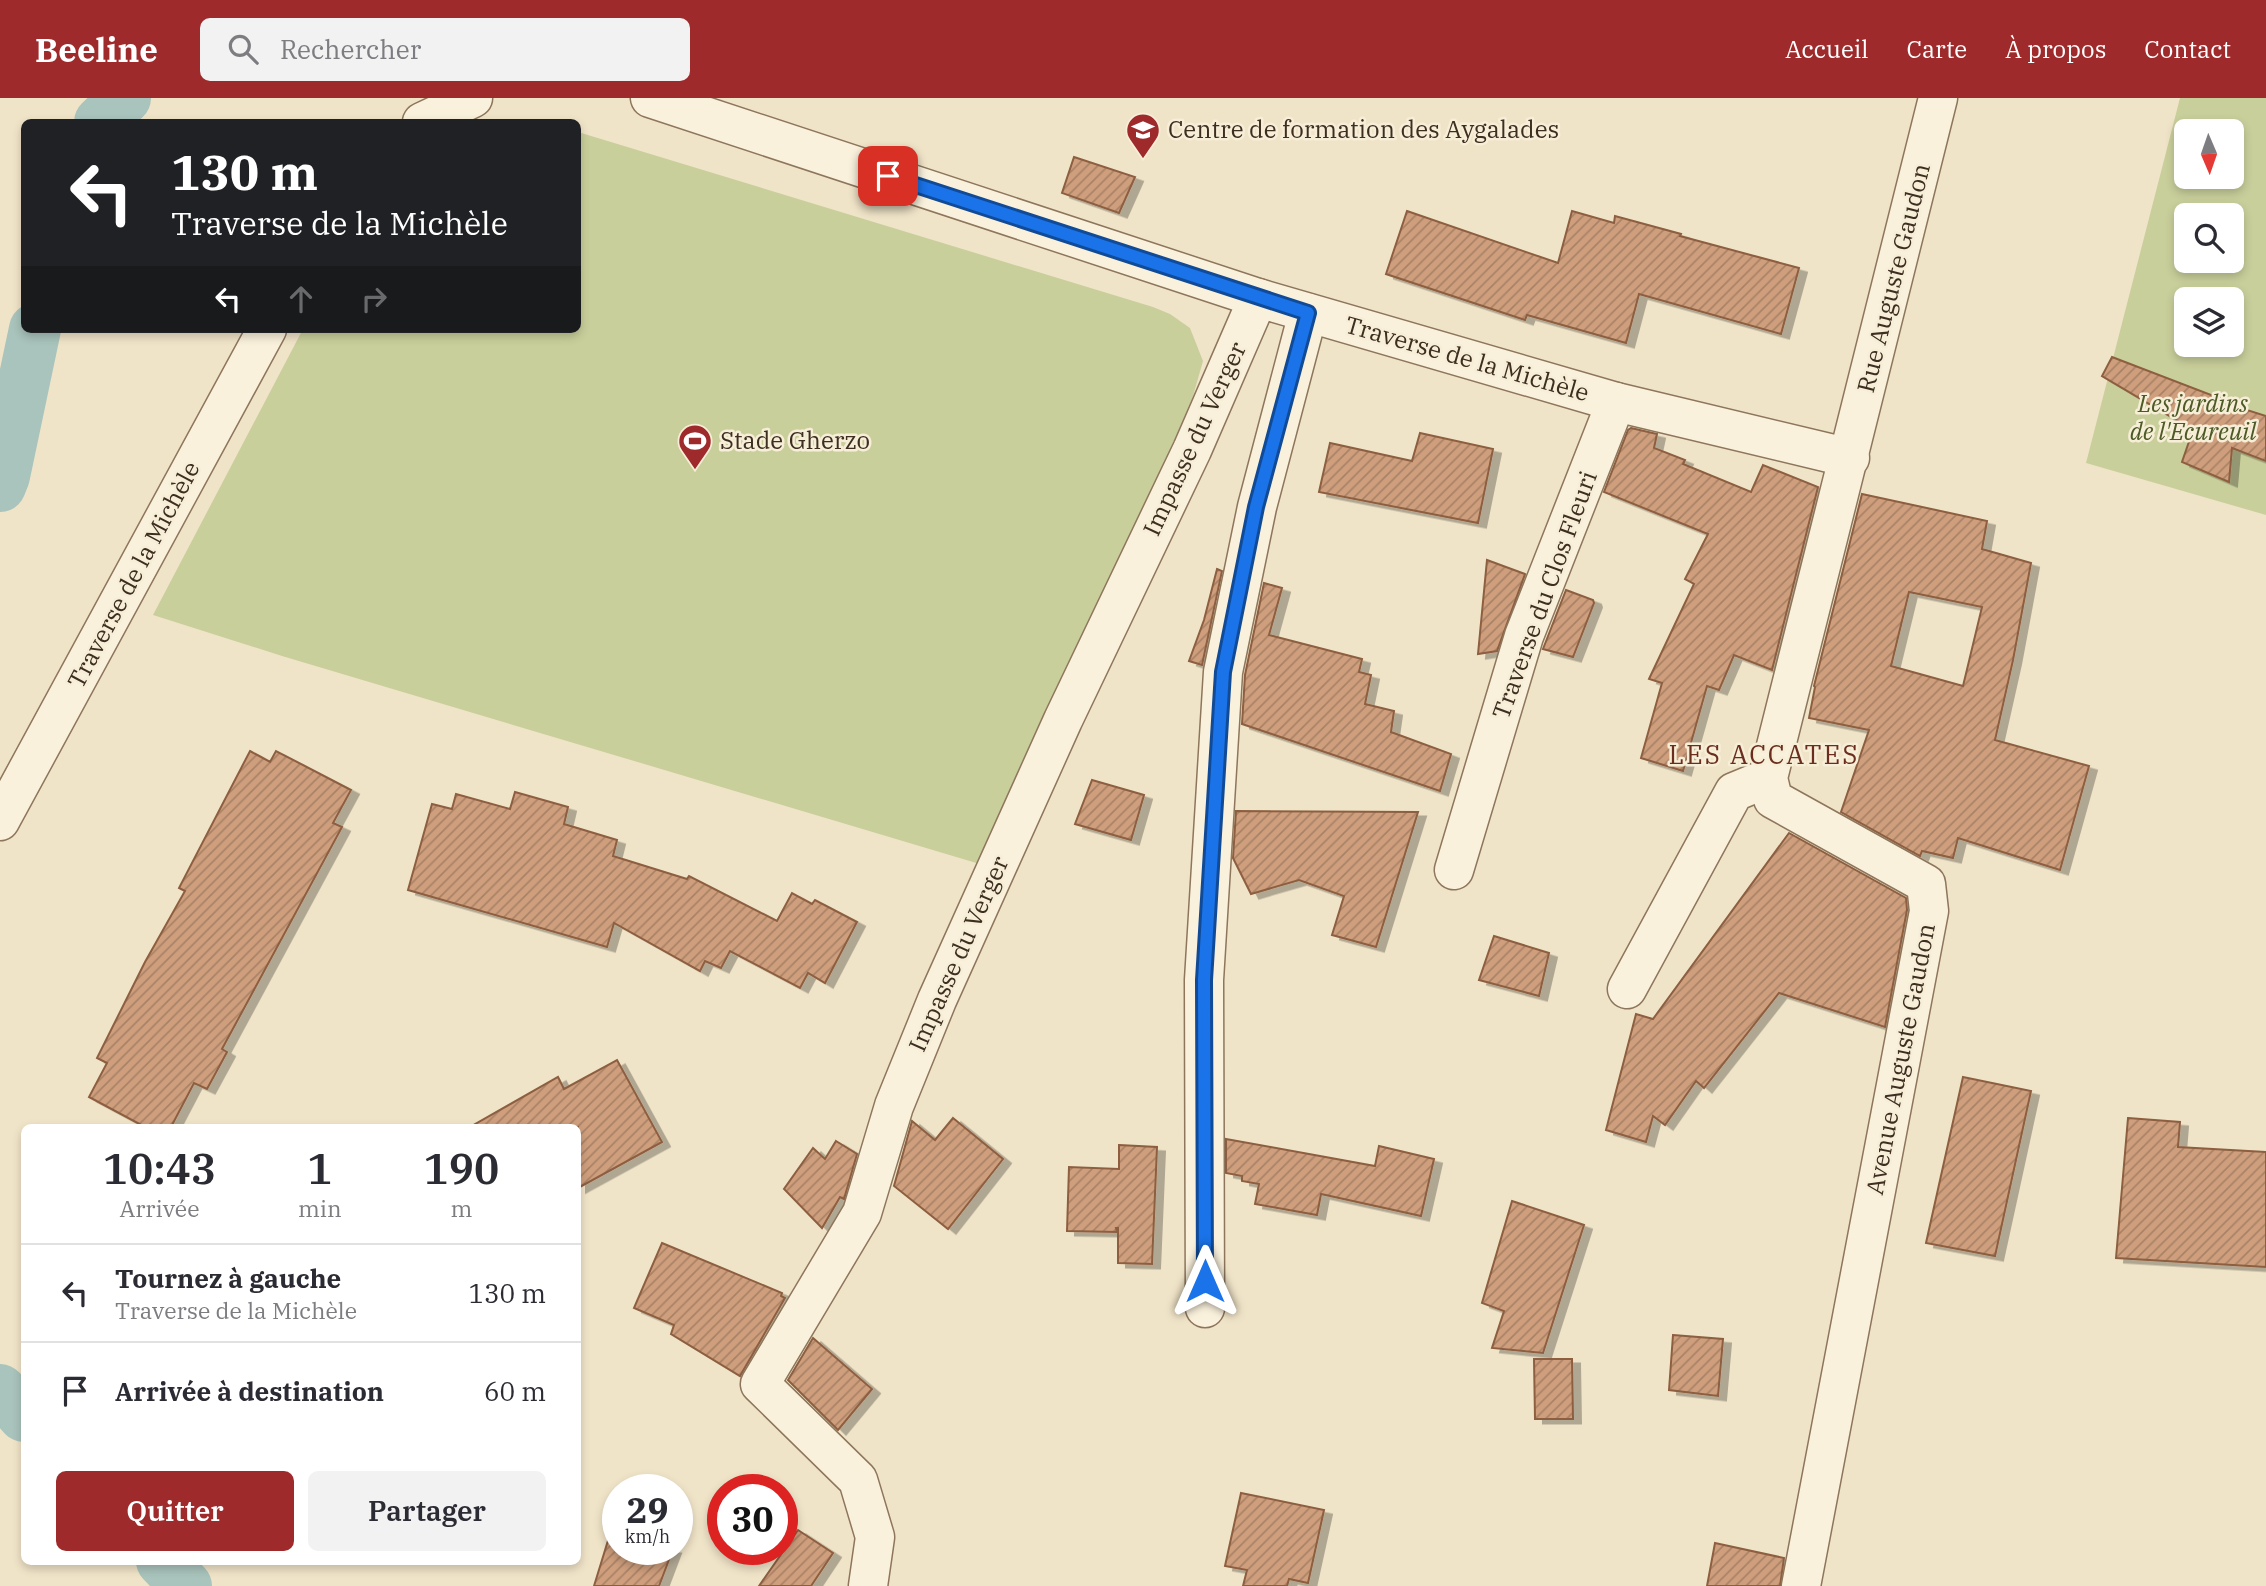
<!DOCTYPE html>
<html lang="fr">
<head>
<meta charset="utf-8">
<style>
	body { margin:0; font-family:"IBM Plex Serif",serif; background:#f2f2f3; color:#2b2b33; height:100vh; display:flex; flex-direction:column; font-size:26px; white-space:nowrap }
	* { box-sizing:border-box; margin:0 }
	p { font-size:23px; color:#7c7c81 }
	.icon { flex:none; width:38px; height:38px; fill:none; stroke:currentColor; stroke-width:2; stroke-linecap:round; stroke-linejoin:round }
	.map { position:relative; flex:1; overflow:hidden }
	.drawer { position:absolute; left:21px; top:1026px; width:560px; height:441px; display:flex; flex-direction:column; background:#fff; border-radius:10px; box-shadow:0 4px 10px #0003 }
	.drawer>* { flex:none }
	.hud { position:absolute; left:21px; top:21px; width:560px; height:214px; border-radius:10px; box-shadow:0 4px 10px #0003; background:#202124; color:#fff; overflow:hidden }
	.needle { width:46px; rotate:178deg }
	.buttons { position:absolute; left:2174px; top:21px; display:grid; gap:14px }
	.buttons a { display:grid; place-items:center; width:70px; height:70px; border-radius:10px; background:#fff; box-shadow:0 4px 10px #0003; font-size:35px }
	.speed { position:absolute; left:602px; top:1376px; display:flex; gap:14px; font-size:35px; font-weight:700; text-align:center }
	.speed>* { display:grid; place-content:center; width:91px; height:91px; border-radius:50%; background:#fff; box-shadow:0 4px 10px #0003; line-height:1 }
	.speed small { font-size:18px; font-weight:400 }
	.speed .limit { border:10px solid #d22; background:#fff; color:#111 }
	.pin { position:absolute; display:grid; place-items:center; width:60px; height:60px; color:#fff; margin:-30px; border-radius:14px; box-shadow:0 4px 10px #0006 }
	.me { position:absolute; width:77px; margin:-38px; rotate:0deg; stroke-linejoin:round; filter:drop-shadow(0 0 5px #0008) }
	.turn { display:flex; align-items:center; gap:24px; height:147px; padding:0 35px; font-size:32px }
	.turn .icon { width:91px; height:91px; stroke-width:2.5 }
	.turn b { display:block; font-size:49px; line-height:60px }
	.lanes { display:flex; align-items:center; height:66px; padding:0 35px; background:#0003; justify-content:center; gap:35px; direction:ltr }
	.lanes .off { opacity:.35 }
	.eta { display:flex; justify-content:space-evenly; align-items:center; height:119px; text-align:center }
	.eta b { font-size:42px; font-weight:600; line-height:49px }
	.action { display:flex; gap:14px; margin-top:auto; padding:14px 35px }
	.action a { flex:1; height:80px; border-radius:10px; background:#9e2a2b; color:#fff; font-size:28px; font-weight:600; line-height:80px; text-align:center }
	.action a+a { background:#f2f2f3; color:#2b2b33 }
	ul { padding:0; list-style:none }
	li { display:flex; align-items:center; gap:21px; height:98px; padding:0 35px; border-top:2px solid #e1e1e2 }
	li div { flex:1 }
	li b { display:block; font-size:26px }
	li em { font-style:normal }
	header { display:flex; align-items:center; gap:42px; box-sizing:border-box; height:98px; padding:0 35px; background:#9e2a2b; color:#fff }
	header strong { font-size:33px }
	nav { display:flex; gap:38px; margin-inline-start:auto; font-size:24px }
	.search { width:490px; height:63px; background:#f2f2f3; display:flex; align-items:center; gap:18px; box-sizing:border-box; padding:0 24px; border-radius:10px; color:#7c7c81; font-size:26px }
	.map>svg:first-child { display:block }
	.garden { fill:#c9cf9b; fill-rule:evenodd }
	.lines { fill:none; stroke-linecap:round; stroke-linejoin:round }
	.canal { stroke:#a9c4bc; stroke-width:52 }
	.building { fill:url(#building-hatch); stroke:#8d5f41; stroke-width:2; fill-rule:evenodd; filter:url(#shadow) }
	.minor-casing { stroke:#8d765c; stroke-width:41 }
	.minor { stroke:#faf1dc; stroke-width:38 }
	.route-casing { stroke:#114b97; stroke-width:18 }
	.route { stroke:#1a73e8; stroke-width:12 }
	.labels { text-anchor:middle; stroke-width:5; stroke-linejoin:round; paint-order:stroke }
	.poi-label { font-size:24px; fill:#3d2e20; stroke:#f7eed8; text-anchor:start }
	.street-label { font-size:24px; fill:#3d2e20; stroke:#f7eed8 }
	.park-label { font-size:24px; font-style:italic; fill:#4d5a26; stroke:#f7eed8 }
	.neighbourhood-label { font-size:26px; letter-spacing:2px; fill:#6b2e1e; stroke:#f7eed8 }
</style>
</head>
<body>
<header>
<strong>Beeline</strong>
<div class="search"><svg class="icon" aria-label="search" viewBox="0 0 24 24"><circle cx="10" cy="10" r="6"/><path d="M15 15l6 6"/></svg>Rechercher</div>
<nav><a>Accueil</a><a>Carte</a><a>À propos</a><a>Contact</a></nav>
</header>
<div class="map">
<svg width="2266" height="1488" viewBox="0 0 2266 1488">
	<defs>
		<pattern id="building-hatch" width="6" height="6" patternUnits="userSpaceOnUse" patternTransform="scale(1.75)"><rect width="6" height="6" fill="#cf9f7d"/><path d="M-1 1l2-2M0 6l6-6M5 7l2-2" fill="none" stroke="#a98266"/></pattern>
		<filter id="shadow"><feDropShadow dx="8" dy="4.5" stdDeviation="0" flood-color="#0004"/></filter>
	</defs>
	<rect width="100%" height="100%" fill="#f0e4c8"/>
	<!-- garden -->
	<g class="garden">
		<path d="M2180,0H2266V417L2086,365ZM2186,33H2231V79H2186ZM2186,117H2231V163H2186ZM2186,201H2231V247H2186Z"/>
		<polygon points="578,34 1153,209 1170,216 1190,230 1203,263 1193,298 1129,447 983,767 282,558 153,517 303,231 578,231"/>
	</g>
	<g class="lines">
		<!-- canal -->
		<g class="canal">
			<polyline points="100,24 125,0"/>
			<polyline points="0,388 4,378 35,231"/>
			<polyline points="0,1292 24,1318"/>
			<polyline points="162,1463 186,1488"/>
		</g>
	</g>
	<!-- building -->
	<g class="building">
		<polygon points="1074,59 1135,79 1119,115 1062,95"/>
		<polygon points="1407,113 1558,165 1572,113 1614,125 1615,118 1681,136 1680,138 1799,170 1781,236 1639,196 1626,245 1527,217 1525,222 1386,176"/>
		<polygon points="2112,259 2232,305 2231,307 2266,318 2266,363 2232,350 2229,384 2182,364 2193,332 2102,278"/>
		<polygon points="1631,330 1657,336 1654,350 1685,362 1683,366 1751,394 1763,367 1818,389 1772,572 1734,557 1719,592 1707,588 1683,673 1641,660 1662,585 1649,581 1694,486 1685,481 1708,436 1604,394 1628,332"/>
		<polygon points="1420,335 1493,351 1478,425 1319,394 1330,345 1412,363"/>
		<path d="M1862,396L1987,423L1982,451L2031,465L2013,562L1995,642L2089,668L2060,772L1958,740L1953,760L1922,753L1920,758L1841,714L1869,632L1809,620L1815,589L1814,588ZM1909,494L1982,509L1963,588L1891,568Z"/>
		<polygon points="1487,462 1525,476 1497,553 1478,556"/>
		<polygon points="1217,471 1222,473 1202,567 1189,563 1204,522"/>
		<polygon points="1264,485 1282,490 1269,537 1362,561 1359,574 1371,577 1365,606 1394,613 1391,634 1451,656 1440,693 1242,626 1245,577"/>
		<polygon points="1566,492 1593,502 1594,505 1573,559 1543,551"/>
		<polygon points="250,653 270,664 276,653 351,692 333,725 342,729 222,951 227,954 207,991 194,985 171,1029 145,1029 89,999 107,965 97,960 145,864 185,793 179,790"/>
		<polygon points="1092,682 1144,697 1131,742 1075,726"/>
		<polygon points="515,694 568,709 564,726 617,742 613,758 687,781 689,778 777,823 792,795 812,806 815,802 857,824 825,885 808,875 800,890 730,853 721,870 705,863 700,873 614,825 607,849 408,792 432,706 452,711 456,696 510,711"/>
		<polygon points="1236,713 1418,714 1376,849 1332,837 1344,798 1299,782 1251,796 1233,760"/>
		<polygon points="1789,735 1906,800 1907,812 1885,929 1779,895 1704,990 1696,983 1665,1027 1653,1018 1646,1044 1606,1032 1636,916 1653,921"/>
		<polygon points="1494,838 1549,855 1539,898 1479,882"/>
		<polygon points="617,962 662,1044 578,1090 578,1029 470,1029 558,979 564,991"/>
		<polygon points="1963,979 2031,993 1995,1158 1926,1145"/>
		<polygon points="953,1020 1003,1061 948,1131 894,1088 912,1023 935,1042"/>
		<polygon points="2128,1020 2180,1024 2178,1049 2266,1054 2266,1169 2116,1160"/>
		<polygon points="1226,1041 1375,1068 1379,1048 1434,1061 1421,1118 1321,1096 1317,1117 1255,1106 1259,1086 1242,1083 1242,1078 1226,1075"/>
		<polygon points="836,1043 857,1056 844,1101 840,1099 822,1130 784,1091 813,1050 825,1061"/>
		<polygon points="1119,1047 1157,1049 1152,1166 1118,1165 1118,1130 1116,1130 1117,1134 1067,1133 1069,1069 1119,1071"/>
		<polygon points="1512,1103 1584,1127 1543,1255 1492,1250 1504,1213 1482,1205"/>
		<polygon points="662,1145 782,1195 781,1198 785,1200 740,1278 671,1236 674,1227 634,1210"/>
		<polygon points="1673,1237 1723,1241 1718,1298 1669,1292"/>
		<polygon points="813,1240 872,1291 838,1332 788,1282"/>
		<polygon points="1534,1261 1572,1261 1573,1321 1535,1321"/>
		<polygon points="1241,1395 1324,1412 1308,1485 1289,1481 1287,1488 1243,1488 1247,1472 1225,1468"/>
		<polygon points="618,1410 618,1451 673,1451 659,1488 594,1488"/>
		<polygon points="798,1432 833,1455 811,1488 759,1488"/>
		<polygon points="1715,1445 1784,1460 1780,1488 1707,1488"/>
	</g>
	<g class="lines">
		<!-- minor casing -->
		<g class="minor-casing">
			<g id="minor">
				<polyline points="650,0 1258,200 1616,304 1850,360"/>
				<polyline points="422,24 473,0"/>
				<polyline points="0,723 267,231"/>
				<polyline points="1454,772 1524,538 1616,304"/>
				<polyline points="1627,891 1734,694 1768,680"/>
				<polyline points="1205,1210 1204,882 1223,574 1257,409 1308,215"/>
				<polyline points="868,1488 875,1439 858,1382 760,1286 862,1115 894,1008 937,902 1063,622 1192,352 1258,200"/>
				<polyline points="1801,1488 1929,813 1926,786 1773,701 1768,680 1938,0"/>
			</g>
		</g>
		<!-- minor -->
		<use href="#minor" class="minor"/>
	</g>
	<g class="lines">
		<!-- route casing -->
		<g class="route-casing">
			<polyline id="route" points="888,78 1308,215 1256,409 1223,574 1204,882 1205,1183"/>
		</g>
		<!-- route -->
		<use href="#route" class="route"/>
	</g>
	<!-- icons -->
	<defs>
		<g id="school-pin" transform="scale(1.75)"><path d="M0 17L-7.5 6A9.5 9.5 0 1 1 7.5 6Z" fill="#9e2a2b" stroke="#f7eed8"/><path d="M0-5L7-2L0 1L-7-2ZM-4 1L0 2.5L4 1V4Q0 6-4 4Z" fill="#fff"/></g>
		<g id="stadium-pin" transform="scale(1.75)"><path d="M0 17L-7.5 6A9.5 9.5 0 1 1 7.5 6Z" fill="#9e2a2b" stroke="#f7eed8"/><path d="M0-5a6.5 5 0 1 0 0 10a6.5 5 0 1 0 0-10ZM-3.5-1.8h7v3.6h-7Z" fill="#fff"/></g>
	</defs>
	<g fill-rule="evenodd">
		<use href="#school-pin" x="1143" y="32"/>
		<use href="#stadium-pin" x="695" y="343"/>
	</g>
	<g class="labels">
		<!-- poi labels -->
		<g class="poi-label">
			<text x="1168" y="40">Centre de formation des Aygalades</text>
			<text x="720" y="351">Stade Gherzo</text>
		</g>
		<!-- street labels -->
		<g class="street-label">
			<text transform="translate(1894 180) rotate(-76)" y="8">Rue Auguste Gaudon</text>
			<text transform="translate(1467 261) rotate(16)" y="8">Traverse de la Michèle</text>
			<text transform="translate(1195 341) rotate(-65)" y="8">Impasse du Verger</text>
			<text transform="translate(134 477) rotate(-62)" y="8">Traverse de la Michèle</text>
			<text transform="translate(1545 497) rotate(-70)" y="8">Traverse du Clos Fleuri</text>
			<text transform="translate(959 856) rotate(-66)" y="8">Impasse du Verger</text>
			<text transform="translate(1901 961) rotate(-79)" y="8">Avenue Auguste Gaudon</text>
		</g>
		<!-- park labels -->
		<g class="park-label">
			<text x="2193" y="314">Les jardins<tspan x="2193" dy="28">de l'Ecureuil</tspan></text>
		</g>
		<!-- neighbourhood labels -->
		<g class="neighbourhood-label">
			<text x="1764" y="666">LES ACCATES</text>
		</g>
	</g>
</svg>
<div class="buttons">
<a><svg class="needle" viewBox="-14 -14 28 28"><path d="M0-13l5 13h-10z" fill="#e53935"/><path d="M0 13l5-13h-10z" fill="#7c7c81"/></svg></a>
<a><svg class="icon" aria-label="search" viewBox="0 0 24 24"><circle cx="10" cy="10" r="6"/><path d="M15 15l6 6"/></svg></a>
<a><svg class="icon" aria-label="layers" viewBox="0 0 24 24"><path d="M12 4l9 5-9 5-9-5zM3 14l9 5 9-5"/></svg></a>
</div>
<div class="speed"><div>29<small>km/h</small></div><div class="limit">30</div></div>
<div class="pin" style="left:888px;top:78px;background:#d93025"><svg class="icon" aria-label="arrive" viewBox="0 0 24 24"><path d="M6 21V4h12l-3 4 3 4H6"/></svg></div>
<svg class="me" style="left:1205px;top:1183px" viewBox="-20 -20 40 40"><path d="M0-17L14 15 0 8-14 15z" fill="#1a73e8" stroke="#fff" stroke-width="4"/></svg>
<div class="hud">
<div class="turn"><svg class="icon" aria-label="left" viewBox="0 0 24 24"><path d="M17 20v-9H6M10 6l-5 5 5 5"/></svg><div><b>130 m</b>Traverse de la Michèle</div></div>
<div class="lanes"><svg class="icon" aria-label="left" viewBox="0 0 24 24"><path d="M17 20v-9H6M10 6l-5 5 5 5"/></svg><svg class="icon off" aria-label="ahead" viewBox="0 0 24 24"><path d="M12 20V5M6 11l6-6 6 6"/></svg><svg class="icon off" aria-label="right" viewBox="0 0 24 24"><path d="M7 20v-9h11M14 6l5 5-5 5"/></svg></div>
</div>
<section class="drawer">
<div class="eta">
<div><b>10:43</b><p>Arrivée</p></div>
<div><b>1</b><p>min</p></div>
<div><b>190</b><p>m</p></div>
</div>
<ul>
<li><svg class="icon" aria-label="left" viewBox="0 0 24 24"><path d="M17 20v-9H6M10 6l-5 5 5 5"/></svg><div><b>Tournez à gauche</b><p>Traverse de la Michèle</p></div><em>130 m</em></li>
<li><svg class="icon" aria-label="arrive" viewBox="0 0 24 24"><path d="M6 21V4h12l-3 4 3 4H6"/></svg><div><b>Arrivée à destination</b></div><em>60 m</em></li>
</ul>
<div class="action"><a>Quitter</a><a>Partager</a></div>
</section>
</div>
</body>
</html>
